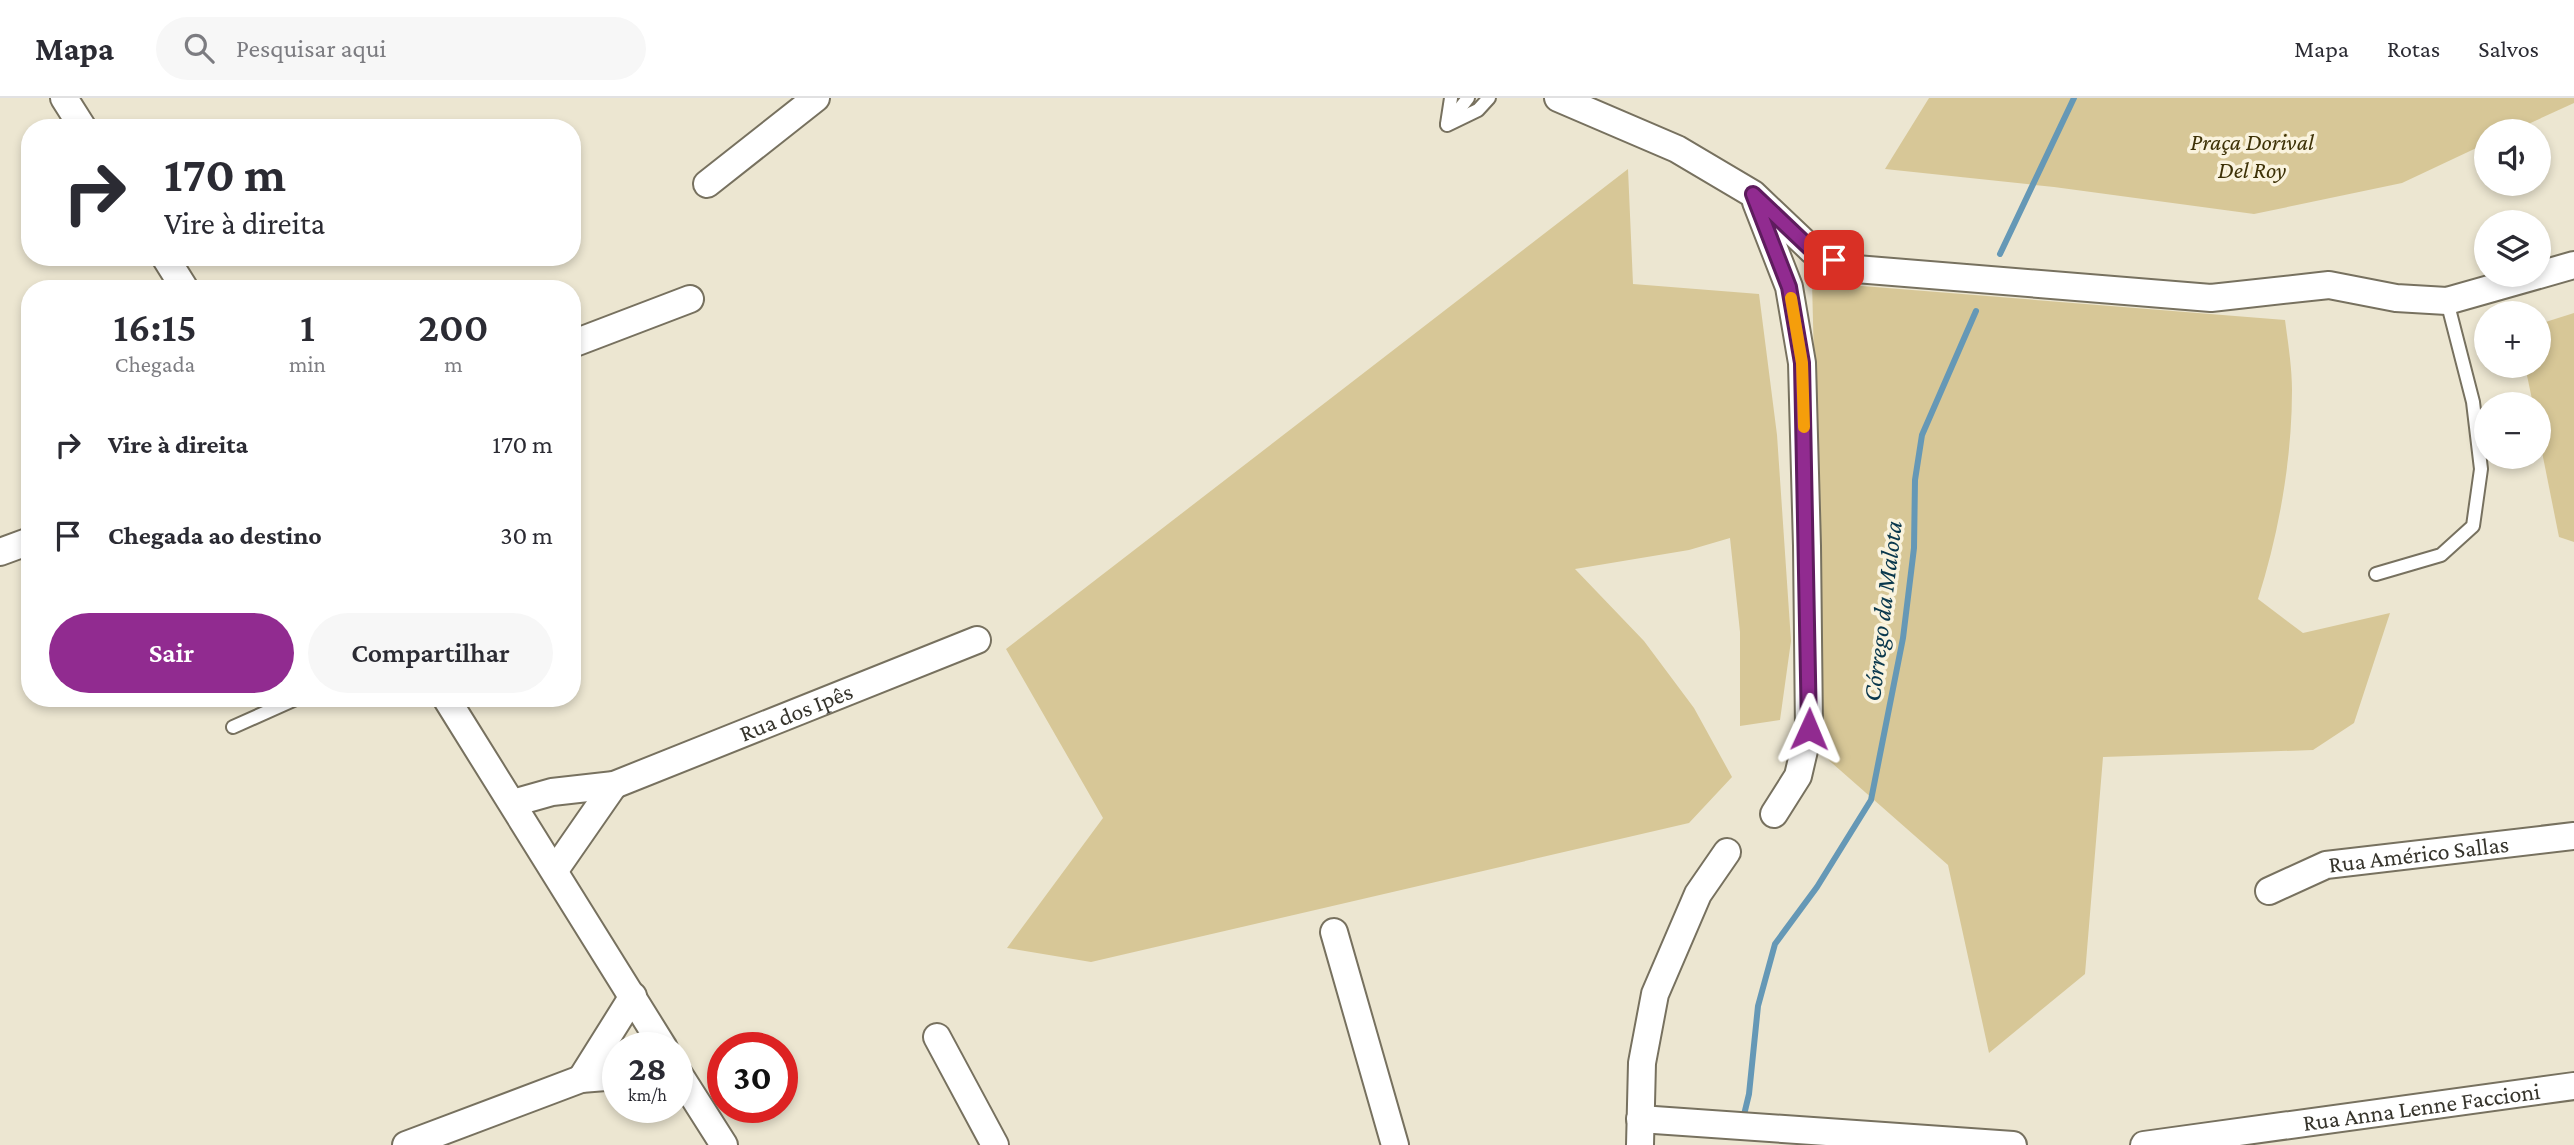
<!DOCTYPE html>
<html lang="pt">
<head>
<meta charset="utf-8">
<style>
	body { margin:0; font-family:"Crimson Pro",serif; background:#f7f7f7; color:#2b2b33; height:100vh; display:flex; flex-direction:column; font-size:26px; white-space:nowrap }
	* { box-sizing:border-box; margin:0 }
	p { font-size:23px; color:#7c7c81 }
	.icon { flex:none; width:38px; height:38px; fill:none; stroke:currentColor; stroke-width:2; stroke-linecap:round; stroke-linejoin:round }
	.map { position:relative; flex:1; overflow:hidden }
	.details { position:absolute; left:21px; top:182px; width:560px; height:427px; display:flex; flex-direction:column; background:#fff; border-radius:28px; box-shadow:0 4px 10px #0003 }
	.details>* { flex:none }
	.banner { position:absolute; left:21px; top:21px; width:560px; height:147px; border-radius:28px; box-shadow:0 4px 10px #0003; background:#fff; color:#2b2b33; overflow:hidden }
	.tools { position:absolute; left:2474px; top:21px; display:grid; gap:14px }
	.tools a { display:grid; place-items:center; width:77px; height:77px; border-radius:50%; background:#fff; box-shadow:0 4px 10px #0003; font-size:35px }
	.speed { position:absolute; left:602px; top:934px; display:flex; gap:14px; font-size:35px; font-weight:700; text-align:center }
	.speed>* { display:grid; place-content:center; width:91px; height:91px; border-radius:50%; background:#fff; box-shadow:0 4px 10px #0003; line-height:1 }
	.speed small { font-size:18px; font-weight:400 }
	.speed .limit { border:10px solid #d22; background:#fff; color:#111 }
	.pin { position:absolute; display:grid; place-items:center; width:60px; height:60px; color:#fff; margin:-30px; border-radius:14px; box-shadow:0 4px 10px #0006 }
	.me { position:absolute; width:77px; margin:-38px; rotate:1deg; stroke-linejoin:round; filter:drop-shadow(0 0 5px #0008) }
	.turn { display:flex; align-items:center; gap:24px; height:147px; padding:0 28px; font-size:32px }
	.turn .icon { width:91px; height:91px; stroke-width:2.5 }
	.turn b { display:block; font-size:49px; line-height:60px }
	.eta { display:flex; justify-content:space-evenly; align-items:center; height:119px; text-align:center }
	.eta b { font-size:42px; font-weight:600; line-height:49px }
	.primary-button { display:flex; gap:14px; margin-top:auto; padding:14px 28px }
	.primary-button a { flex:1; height:80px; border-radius:42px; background:#912b90; color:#fff; font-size:28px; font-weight:600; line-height:80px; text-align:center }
	.primary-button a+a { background:#f7f7f7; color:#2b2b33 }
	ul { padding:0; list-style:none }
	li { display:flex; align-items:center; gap:21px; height:91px; padding:0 28px }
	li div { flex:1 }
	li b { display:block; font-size:26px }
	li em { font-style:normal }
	header { display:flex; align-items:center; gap:42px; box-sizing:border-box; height:98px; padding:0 35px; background:#fff; border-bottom:2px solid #e1e1e2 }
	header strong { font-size:33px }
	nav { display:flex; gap:38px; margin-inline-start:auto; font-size:24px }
	.search { width:490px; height:63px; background:#f7f7f7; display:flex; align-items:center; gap:18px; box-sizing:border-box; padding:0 24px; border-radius:38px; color:#7c7c81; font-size:26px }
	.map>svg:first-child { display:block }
	.green { fill:#d7c797 }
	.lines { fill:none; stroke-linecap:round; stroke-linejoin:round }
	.stream { stroke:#6598b6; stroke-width:6 }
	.lane-casing { stroke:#77715f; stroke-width:16 }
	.street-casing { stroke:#77715f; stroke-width:30 }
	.lane { stroke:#fff; stroke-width:12 }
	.street { stroke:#fff; stroke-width:26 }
	.route-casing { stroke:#5e1c5e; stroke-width:18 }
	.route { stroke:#912b90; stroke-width:12 }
	.slow { stroke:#f59e0b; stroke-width:12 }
	.labels { text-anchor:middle; stroke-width:7; stroke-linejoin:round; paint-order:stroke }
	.park-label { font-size:24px; font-style:italic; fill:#3d3106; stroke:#faf3de }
	.street-label { font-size:24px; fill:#36342c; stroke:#faf3de }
	.water-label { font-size:26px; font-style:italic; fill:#09374c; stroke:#faf3de }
</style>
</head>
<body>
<header>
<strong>Mapa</strong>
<div class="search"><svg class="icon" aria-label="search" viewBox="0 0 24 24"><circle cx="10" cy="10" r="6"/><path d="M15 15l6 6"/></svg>Pesquisar aqui</div>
<nav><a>Mapa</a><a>Rotas</a><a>Salvos</a></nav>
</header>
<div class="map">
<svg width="2574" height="1047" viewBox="0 0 2574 1047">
	<rect width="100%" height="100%" fill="#ece6d1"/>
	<!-- green -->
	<g class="green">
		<polygon points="1929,0 2574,0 2574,5 2513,33 2487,33 2487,45 2402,85 2254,116 2054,89 1885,71"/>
		<polygon points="1628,71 1633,186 1759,196 1777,337 1791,543 1780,622 1740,628 1740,534 1730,440 1689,452 1575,471 1644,543 1694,610 1732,679 1689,725 1091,864 1007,850 1103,720 1006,551"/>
		<path d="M1812,184L2285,222C2288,245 2292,269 2292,292C2292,361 2279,435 2258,501L2303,535L2390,515L2354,625L2313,652L2103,659L2085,876L1989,955L1948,767L1824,658Z"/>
		<polygon points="2574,215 2574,444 2559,439 2539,339 2539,306 2533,306 2525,268 2539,268 2539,226"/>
	</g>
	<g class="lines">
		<!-- stream -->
		<g class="stream">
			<polyline points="2000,156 2074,0"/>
			<polyline points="1743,1021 1749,996 1758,908 1775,846 1817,789 1871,702 1903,540 1914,450 1915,382 1922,337 1976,213"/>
		</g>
		<!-- lane casing -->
		<g class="lane-casing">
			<g id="lane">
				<polyline points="1450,23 1468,0"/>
				<polyline points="1447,26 1451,0"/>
				<polyline points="1447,27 1478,12 1489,0"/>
				<polyline points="2376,476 2441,457 2473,428 2481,371 2473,304 2447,203"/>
				<polyline points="233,629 298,600"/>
			</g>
		</g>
		<!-- street casing -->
		<g class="street-casing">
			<g id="street">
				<polyline points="64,0 83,30"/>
				<polyline points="1558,0 1677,51 1753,96 1812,152 1856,171 2211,200 2329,187 2396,200 2447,203 2574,167"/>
				<polyline points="707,86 816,0"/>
				<polyline points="1756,104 1789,189 1802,265 1807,448 1809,631 1798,678 1774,716"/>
				<polyline points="165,159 185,191"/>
				<polyline points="572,246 690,201"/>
				<polyline points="0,454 30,443"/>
				<polyline points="446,600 664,950"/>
				<path id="s1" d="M513,705L552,694L614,687L977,542"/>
				<polyline points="555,772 614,687"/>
				<path id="s2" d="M2269,793L2326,767L2574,738"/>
				<polyline points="1334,834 1395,1047"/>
				<polyline points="937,939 995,1047"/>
				<polyline points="677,973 724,1047"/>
				<polyline points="581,981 633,898"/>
				<polyline points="1640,1021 2013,1047"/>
				<polyline points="406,1047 581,981 618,978"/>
				<polyline points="1640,1047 1642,965 1655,896 1698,796 1727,754"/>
				<path id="s3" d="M2144,1047L2574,988"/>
			</g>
		</g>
		<!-- lane -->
		<use href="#lane" class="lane"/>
		<!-- street -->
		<use href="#street" class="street"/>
	</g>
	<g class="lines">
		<!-- route casing -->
		<g class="route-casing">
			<polyline id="route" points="1809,631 1802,265 1789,189 1753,96 1812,152 1834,162"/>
		</g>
		<!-- route -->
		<use href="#route" class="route"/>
		<!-- slow -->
		<polyline class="slow" points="1791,200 1802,265 1804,329"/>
	</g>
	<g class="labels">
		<!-- park labels -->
		<g class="park-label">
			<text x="2252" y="52">Praça Dorival<tspan x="2252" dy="28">Del Roy</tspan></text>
		</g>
		<!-- street labels -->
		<g class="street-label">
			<text dy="8" stroke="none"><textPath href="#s1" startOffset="299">Rua dos Ipês</textPath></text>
			<text dy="8" stroke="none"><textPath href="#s2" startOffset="156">Rua Américo Sallas</textPath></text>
			<text dy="8" stroke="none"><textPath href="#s3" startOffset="280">Rua Anna Lenne Faccioni</textPath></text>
		</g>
		<!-- water labels -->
		<g class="water-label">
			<text transform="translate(1882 513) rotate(-83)" y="9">Córrego da Malota</text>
		</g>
	</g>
</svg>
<div class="tools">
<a><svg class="icon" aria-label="sound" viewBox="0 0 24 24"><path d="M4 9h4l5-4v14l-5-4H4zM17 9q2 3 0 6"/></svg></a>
<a><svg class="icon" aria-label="layers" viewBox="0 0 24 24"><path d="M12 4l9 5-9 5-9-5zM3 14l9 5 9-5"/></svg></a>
<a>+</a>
<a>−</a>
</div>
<div class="speed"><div>28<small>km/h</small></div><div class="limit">30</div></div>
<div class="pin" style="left:1834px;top:162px;background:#d93025"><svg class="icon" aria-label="arrive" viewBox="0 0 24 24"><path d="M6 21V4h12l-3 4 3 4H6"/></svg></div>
<svg class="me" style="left:1809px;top:631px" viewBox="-20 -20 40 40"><path d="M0-17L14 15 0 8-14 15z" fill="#912b90" stroke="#fff" stroke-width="4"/></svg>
<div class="banner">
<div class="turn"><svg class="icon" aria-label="right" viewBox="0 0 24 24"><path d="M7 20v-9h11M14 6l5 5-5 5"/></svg><div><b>170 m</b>Vire à direita</div></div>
</div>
<section class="details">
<div class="eta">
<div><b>16:15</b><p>Chegada</p></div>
<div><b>1</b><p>min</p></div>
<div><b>200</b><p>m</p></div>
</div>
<ul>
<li><svg class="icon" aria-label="right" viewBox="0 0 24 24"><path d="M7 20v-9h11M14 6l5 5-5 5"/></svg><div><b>Vire à direita</b></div><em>170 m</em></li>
<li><svg class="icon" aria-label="arrive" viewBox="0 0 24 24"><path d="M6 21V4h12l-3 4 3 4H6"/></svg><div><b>Chegada ao destino</b></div><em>30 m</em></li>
</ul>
<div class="primary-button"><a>Sair</a><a>Compartilhar</a></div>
</section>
</div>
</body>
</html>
